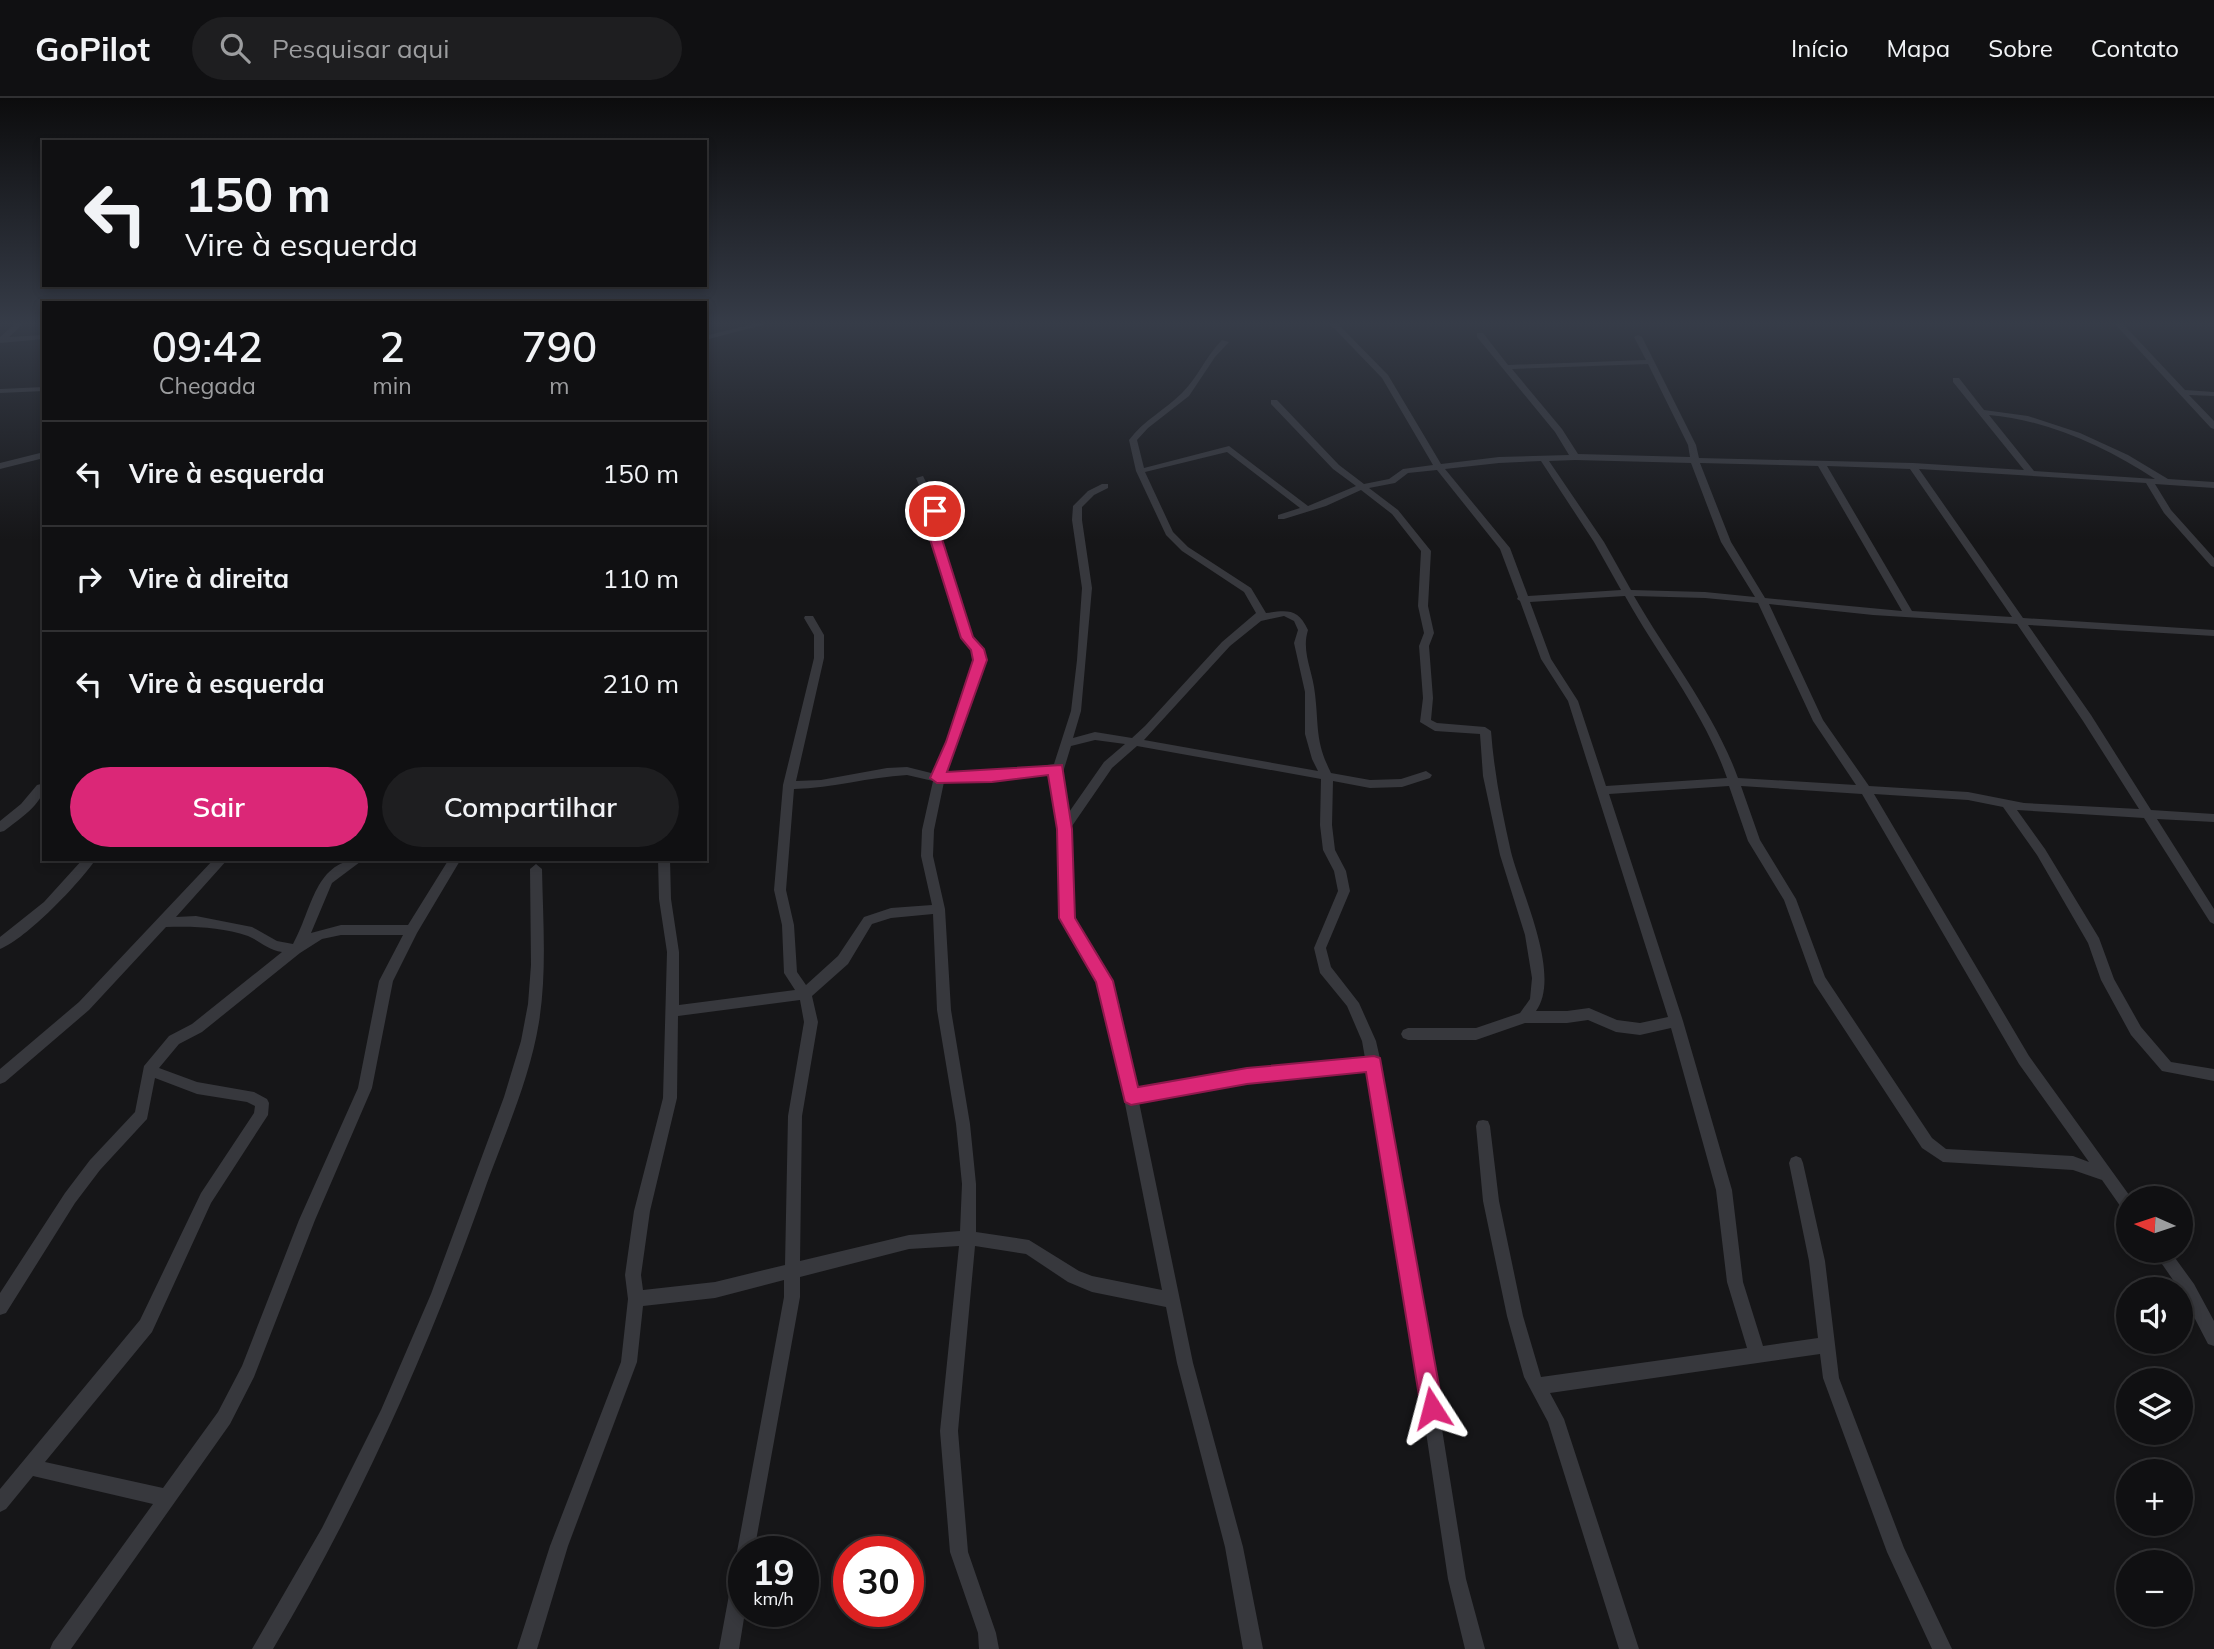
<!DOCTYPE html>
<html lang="pt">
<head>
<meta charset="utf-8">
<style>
	body { margin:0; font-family:Mulish,sans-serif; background:#1e1e20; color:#f1f3f6; height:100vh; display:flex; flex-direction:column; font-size:26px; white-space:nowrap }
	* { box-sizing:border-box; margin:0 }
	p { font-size:23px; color:#9c9d9f }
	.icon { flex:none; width:38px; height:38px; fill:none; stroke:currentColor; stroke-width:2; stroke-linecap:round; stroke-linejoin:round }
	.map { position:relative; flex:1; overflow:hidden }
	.details { position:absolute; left:42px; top:203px; width:665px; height:560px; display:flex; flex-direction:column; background:#101012; border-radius:0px; box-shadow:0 4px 10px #0003,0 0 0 2px #303032 }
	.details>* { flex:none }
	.top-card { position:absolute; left:42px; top:42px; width:665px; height:147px; border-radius:0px; box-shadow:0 4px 10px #0003,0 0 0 2px #303032; background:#101012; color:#f1f3f6; overflow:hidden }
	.needle { width:46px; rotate:273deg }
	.buttons { position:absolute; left:2116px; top:1088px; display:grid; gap:14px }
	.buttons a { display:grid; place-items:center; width:77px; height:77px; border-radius:50%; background:#101012; box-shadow:0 4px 10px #0003,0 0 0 2px #303032; font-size:35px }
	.speed { position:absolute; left:728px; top:1438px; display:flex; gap:14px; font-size:35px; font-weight:700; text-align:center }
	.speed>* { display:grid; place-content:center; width:91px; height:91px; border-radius:50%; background:#101012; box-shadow:0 4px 10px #0003,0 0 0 2px #303032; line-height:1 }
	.speed small { font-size:18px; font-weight:400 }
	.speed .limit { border:10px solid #d22; background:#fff; color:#111 }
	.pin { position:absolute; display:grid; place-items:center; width:60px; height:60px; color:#fff; margin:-30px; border:4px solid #fff; border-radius:50%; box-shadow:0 2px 7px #0007 }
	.me { position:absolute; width:77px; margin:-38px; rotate:351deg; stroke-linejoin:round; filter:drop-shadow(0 0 5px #0008) }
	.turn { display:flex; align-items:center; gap:24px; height:147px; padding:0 28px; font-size:32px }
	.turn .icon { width:91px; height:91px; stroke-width:2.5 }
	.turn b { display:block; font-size:49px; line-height:60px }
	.eta { display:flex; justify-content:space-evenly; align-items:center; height:119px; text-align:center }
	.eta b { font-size:42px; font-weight:600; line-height:49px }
	.button { display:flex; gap:14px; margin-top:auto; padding:14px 28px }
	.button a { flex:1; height:80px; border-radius:42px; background:#db2777; color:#fff; font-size:28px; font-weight:600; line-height:80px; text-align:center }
	.button a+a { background:#1e1e20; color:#f1f3f6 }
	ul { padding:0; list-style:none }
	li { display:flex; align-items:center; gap:21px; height:105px; padding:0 28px; border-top:2px solid #303032 }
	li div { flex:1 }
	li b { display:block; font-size:26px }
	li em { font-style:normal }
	header { display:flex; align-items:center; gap:42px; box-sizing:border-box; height:98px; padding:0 35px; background:#101012; border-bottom:2px solid #303032 }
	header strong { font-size:33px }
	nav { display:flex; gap:38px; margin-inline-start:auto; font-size:24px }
	.search { width:490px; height:63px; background:#1e1e20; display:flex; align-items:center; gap:18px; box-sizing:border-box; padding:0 24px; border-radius:38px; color:#9c9d9f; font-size:26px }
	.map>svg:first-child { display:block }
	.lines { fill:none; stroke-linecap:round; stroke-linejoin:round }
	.street { fill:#37383d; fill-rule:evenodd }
	.route { fill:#db2777; stroke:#8e194d; stroke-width:2 }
</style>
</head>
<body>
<header>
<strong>GoPilot</strong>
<div class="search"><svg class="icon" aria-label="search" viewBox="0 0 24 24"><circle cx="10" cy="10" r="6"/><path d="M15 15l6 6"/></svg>Pesquisar aqui</div>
<nav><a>Início</a><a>Mapa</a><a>Sobre</a><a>Contato</a></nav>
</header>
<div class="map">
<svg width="2214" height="1551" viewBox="0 0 2214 1551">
	<rect width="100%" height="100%" fill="#161618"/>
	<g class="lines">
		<!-- street -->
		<g class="street">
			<polygon points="16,225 24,225 9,239 44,237 44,241 0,245 0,239"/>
			<polygon points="757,225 770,225 705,242 705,238"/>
			<path d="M1329,225H1337L1388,277L1441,366L1499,359L1569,357L1555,334L1477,239V235H1483L1508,267L1646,262L1634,239L1638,237L1642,239L1696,347L1699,360L1913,365L2024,372L1953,284V280H1959L1984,312L2028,318L2080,335L2128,357L2168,381L2214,384V390L2155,386L2171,412L2214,460V469L2211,468L2164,415L2146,385L1919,371L2023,520L2214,532V538L2028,527L2091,617L2151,712L2214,716V724L2157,721L2214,811V826L2210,824L2144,720L2017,712L2045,751L2099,840L2114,881L2141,929L2171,964L2214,971V983L2162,973L2131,937L2101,882L2088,845L2037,757L2003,709L1968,702L1874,696L2029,958L2132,1101H2128V1114L2123,1112L2102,1082L2073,1072L1943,1064L1922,1050L1814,885L1784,802L1748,743L1729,688L1609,696L1683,923L1732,1092L1743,1184L1763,1248L1818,1240L1809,1163L1789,1065L1791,1060L1796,1058L1801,1060L1803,1065L1825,1163L1839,1280L1904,1450L1952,1551H1932L1887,1454L1823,1280L1820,1256L1550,1295L1564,1321L1639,1551H1619L1548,1324L1524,1279L1507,1218L1483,1103L1476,1028L1478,1023L1483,1022L1488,1023L1490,1028L1499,1103L1523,1218L1541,1279L1747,1250L1727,1184L1716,1092L1671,930L1640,937L1616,934L1588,922L1567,925H1525L1476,942H1408L1403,940L1401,936L1403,932L1408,930H1476L1520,915L1530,901L1532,880L1525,837L1500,757L1483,678L1480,636L1435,633L1420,624L1423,600L1419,548L1424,535L1418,508L1421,453L1392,416L1361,392L1326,408L1284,421H1278V417L1300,410L1227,354L1145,374L1173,434L1188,449L1251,490L1266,515C1287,512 1298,510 1308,532C1301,554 1313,573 1315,596C1319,629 1315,643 1331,675L1370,682L1401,681L1426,673L1432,677L1430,680L1402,689L1370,690L1333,683L1332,727L1335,752L1346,773L1350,793L1326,850L1331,869L1359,905L1376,943L1381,965L1403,1087L1466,1481L1485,1551H1465L1448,1481L1389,1087L1367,972L1247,984L1139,1004L1193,1265L1243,1449L1263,1551H1243L1225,1449L1177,1265L1166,1209L1092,1194L1068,1184L1026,1156L975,1148L958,1333L968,1454L996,1535L999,1551H979L978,1535L950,1454L940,1333L959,1148L909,1151L800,1179V1199L754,1454H744L745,1514L739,1551H719L784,1199V1182L715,1200L643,1208L637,1264L568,1448L537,1551H517L550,1448L621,1264L628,1201L625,1177L634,1113L663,1000L667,854L659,801L658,761H670L671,801L679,854V907L795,892L784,875L782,827L774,792L783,687L814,560V537L804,520L805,518H813L824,537V560L796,683L821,682L887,670L907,669L935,676L975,562L972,552L962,540L931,441L930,413L916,380L923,378L940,413L941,441L972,539L982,551L985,562L946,676L992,675L1054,666L1071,613L1077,562L1082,490L1072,422L1073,408L1088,393L1102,386H1108V390L1094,397L1082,409V422L1092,490L1081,613L1073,640L1095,634L1132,640L1145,628L1222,544L1256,515L1244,494L1182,453L1166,437L1136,373L1129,342C1144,322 1165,312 1182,295C1198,279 1206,258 1222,242L1229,244L1215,259L1189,298L1148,330L1137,342L1144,370L1229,348L1308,408L1356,388L1333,371L1271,306V302H1277L1339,367L1364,386L1389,381L1403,371L1433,367L1382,280ZM1648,266L1688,347L1690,359L1578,356L1562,331L1512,271ZM1989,317C2048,322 2106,349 2155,381L2034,373ZM1575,362L1691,365L1721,444L1755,499L1705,494L1631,492L1604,444L1549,363ZM1541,363L1594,444L1621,492L1528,498L1510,450L1445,371L1499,365ZM1700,365L1818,368L1902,513L1765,500L1731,444ZM1827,368L1910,371L2012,519L1912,513ZM1437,372L1500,451L1518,499L1517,501L1520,503L1541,561L1568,603L1668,919L1640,925L1617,922L1589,910L1567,913H1536C1562,877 1521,794 1511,754C1502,714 1494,674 1491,633L1485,629L1437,625L1431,622L1433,600L1429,548L1434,535L1428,508L1431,453L1398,412L1369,390L1395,385L1408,375ZM1625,498C1659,559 1704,614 1727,680L1606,688L1578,603L1551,561L1530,504ZM1634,498L1705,500L1758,505L1813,623L1856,687L1738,680C1714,614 1669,559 1634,498ZM1769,506L1873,517L2017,526L2083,623L2139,711L2024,705L1968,694L1869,688L1823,622ZM1284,518L1294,523L1298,532L1294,545L1305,594V636L1312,661L1318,673L1144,642L1230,548L1261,523ZM1095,642L1125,646L1104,664L1067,717L1061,681L1071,648ZM1137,648L1321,681L1320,727L1323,752L1334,773L1338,793L1314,850L1320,875L1347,908L1362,943L1365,960L1247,972L1137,992L1119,905L1099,858L1073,819L1070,731L1112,670ZM1051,675L1049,681L1058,731L1061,820L1088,864L1105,905L1162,1192L1092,1178L1079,1173L1029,1142L976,1134V1086L970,1026L951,912L945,811L933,758L934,732L944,684L992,683ZM907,677L933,683L922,732L921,758L932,807L891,810L864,819L838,858L806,887L797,874L794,827L786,792L794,691C833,690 869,679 907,677ZM1741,688L1862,696L2019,966L2089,1064L2073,1058L1946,1051L1932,1040L1825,879L1796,801L1760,742ZM933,816L937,912L956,1026L962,1086L960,1133L909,1137L800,1163L802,1018L818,924L812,898L848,866L872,826L891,820ZM800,902L804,924L788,1018L785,1167L715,1184L643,1192L641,1177L650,1113L677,1000L678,918Z"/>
			<polygon points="2114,225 2122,225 2185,292 2214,294 2214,298 2189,297 2214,323 2214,331 2211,330"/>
			<polygon points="44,289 44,293 0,295 0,291"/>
			<polygon points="44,354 44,360 0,371 0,365"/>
			<path d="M41,686L44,687C44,706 18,722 4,733L0,734V723L21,706L37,687Z"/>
			<path d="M83,761H96C80,785 26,841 0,851V839L44,804Z"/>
			<path d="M214,761H228L176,819L196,818L252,829L277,843L293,846C313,811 314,761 364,761L332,785L311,835L341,827H408L449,761H461L417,835L393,883L372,990L315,1122L254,1279L230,1326L71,1551H50L53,1544L153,1406L33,1378L6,1411L0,1414V1391L140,1222L201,1095L254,1015L255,1008L247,1004L197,996L155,980L147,1021L100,1072L75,1105L6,1215L0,1217V1195L65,1095L90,1062L135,1014L144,968L169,938L192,926L282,854C268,852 260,843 248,838C222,829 193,828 166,829L89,912L5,984L0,986V971L79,904ZM341,837H403L379,883L358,990L299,1122L242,1268L218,1314L163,1390L45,1364L152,1234L211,1105L268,1017L269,1005L267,1001L254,994L197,984L159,970L179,946L202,934L300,855L322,841Z"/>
			<path d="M536,766L542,771C543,822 547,874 539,924C530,980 506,1033 487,1085C430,1248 361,1403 273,1551H252L322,1430L381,1312L431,1196L504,999L521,943L528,906L531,867L530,771Z"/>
			<polygon points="2153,1153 2170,1153 2194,1186 2214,1223 2214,1248 2208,1246 2180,1192"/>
		</g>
	</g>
	<!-- sky -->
	<linearGradient id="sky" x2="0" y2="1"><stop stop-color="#0c0c0d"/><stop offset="0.51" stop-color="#363c48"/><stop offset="1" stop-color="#363c48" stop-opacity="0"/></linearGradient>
	<rect width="2214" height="442" fill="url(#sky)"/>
	<!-- route -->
	<polygon class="route" points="935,410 941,413 942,441 973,539 984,551 987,562 947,674 1062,667 1072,731 1075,820 1113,883 1138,989 1247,970 1374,958 1380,960 1443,1310 1440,1318 1432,1321 1424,1318 1421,1310 1366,974 1247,986 1131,1007 1125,1004 1096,884 1059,820 1057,731 1048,677 992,684 937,685 930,680 946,644 973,562 971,552 961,540 930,441 929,413"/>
</svg>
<div class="buttons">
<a><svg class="needle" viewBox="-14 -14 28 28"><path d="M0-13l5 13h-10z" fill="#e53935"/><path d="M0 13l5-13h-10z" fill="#9c9d9f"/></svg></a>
<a><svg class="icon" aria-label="sound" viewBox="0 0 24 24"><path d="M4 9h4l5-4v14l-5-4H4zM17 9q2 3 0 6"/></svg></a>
<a><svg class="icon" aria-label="layers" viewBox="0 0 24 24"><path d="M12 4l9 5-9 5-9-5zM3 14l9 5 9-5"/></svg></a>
<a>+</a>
<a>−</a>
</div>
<div class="speed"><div>19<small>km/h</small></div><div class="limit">30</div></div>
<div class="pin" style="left:935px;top:413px;background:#d93025"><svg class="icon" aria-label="arrive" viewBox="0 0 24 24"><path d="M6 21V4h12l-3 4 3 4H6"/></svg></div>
<svg class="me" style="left:1432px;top:1310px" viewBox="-20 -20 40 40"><path d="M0-17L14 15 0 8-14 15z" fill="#db2777" stroke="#fff" stroke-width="4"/></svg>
<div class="top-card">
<div class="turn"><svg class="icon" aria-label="left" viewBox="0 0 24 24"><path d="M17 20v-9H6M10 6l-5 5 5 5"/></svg><div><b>150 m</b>Vire à esquerda</div></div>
</div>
<section class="details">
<div class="eta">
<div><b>09:42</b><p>Chegada</p></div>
<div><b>2</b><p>min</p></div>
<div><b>790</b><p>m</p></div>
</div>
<ul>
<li><svg class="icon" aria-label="left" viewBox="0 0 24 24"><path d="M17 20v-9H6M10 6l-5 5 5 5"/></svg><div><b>Vire à esquerda</b></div><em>150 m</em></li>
<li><svg class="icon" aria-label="right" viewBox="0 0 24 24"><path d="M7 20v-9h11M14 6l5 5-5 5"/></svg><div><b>Vire à direita</b></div><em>110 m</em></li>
<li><svg class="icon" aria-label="left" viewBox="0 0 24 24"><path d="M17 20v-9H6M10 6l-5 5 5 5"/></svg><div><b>Vire à esquerda</b></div><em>210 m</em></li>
</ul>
<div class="button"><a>Sair</a><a>Compartilhar</a></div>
</section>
</div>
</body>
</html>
